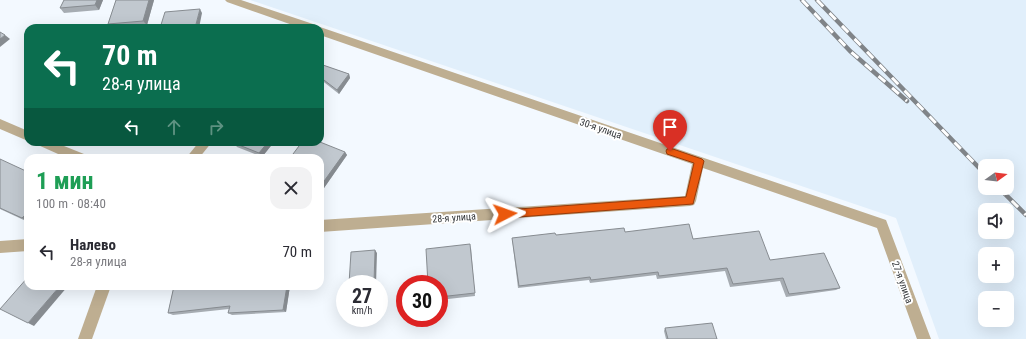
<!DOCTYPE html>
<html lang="ru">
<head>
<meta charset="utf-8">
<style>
	body { margin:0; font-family:"Roboto Condensed",sans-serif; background:#f2f2f3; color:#2b2b33; height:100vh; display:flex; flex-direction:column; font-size:15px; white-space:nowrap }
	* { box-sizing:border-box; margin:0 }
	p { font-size:13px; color:#7c7c81 }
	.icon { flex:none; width:22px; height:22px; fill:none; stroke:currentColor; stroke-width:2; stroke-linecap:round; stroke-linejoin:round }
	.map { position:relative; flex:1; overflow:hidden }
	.side { position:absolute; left:24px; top:154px; width:300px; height:136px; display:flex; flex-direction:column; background:#fff; border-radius:12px; box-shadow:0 4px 16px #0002 }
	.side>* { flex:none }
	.top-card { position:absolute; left:24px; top:24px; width:300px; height:122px; border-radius:12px; box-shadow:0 4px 16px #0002; background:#0b6e4f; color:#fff; overflow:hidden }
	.needle { width:26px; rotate:75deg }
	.buttons { position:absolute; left:978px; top:159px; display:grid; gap:8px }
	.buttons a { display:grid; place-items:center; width:36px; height:36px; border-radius:8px; background:#fff; box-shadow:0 4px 16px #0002; font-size:20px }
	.speed { position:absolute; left:336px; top:275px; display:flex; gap:8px; font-size:20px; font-weight:700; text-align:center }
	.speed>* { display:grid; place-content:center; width:52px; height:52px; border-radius:50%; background:#fff; box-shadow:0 4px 16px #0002; line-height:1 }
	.speed small { font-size:10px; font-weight:400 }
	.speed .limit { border:6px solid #d22; background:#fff; color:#111 }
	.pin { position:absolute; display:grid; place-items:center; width:34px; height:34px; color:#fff; margin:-41px -17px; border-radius:50% 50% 50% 0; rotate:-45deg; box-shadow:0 0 4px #0007 }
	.pin .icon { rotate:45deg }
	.me { position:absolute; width:44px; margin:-22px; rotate:86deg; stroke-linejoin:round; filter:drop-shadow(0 0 3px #0008) }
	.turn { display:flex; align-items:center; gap:14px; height:84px; padding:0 12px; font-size:18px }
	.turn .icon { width:52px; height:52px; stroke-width:2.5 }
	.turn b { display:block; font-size:28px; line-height:34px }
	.lanes { display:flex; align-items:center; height:38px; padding:0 12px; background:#0003; justify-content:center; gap:20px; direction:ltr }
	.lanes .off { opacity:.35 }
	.round { display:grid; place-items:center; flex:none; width:42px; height:42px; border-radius:12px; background:#f2f2f3 }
	.overview { display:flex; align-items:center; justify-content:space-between; height:68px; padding:0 12px }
	h1 { font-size:24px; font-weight:700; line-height:30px; color:#1e9e55 }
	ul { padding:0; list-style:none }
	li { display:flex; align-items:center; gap:12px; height:60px; padding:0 12px }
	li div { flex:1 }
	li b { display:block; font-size:15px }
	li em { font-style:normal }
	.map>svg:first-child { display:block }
	.built { fill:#e1effb; fill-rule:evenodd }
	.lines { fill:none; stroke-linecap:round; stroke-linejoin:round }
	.minor { fill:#beae91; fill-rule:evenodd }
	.rail-casing { stroke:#808488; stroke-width:4.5 }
	.rail { stroke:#fff; stroke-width:3; stroke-dasharray:9; stroke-linecap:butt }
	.wall { fill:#a6acb2 }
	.shaded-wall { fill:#878c91 }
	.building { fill:#c1c8cf; stroke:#878c91 }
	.route { fill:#ea580c; stroke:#983908 }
	.labels { text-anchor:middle; stroke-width:4; stroke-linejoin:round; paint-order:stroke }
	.street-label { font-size:10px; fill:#323538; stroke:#fff }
</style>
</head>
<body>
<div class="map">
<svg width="1026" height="339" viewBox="0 0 1026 339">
	<rect width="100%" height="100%" fill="#f3f9ff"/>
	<!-- built -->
	<path class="built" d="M250,0H1026V339H939L896,218ZM985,166H1007V188H985ZM985,210H1007V232H985ZM985,254H1007V276H985ZM985,298H1007V320H985Z"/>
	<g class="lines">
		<!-- minor -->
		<g class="minor">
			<polygon points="225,0 241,0 316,25 317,28 301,28 227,2"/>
			<polygon points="320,27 886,220 931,339 917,339 877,228 703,168 696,201 694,205 690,206 320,232 320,220 685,196 692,164 320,35 320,28 318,28"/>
			<polygon points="0,119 28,131 28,141 0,129"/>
			<polygon points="36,142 54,142 84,154 86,158 67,158 38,145"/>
			<polygon points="199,142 212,142 199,158 186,158"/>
			<polygon points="28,239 28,251 0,253 0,241"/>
			<polygon points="97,286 111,286 92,339 78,339"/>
		</g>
		<!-- rail casing -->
		<g class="rail-casing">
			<g id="rail">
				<polyline points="802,0 850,51 907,101"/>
				<polyline points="817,0 985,174"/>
				<polyline points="999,188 1026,215"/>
			</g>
		</g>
		<!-- rail -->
		<use href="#rail" class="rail"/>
	</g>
	<!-- wall -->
	<g class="wall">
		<polygon points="64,0 103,0 99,10 64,13 60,8"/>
		<polygon points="116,0 154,0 147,25 111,28 108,24"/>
		<polygon points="320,64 349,74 350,78 339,94 320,79"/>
		<polygon points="234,142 274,142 262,157 237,147 234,143"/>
		<polygon points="345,152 347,155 324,188 320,186 320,158"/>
		<polygon points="0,159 28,222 0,209"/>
		<polygon points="625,232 770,260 840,288 836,290 786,297 780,281 730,287 725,271 657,279 656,275 590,283 589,280 518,288 512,238"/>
		<polygon points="471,248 475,296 439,300 439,284"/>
		<polygon points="174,286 290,286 286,312 232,315 228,313 229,309 173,315 168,313"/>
		<polygon points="665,328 717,339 666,339 664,331"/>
	</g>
	<!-- shaded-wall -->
	<g class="shaded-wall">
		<polygon points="97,0 103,0 99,10 95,5"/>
		<polygon points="149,0 154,0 147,25 143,21"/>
		<polygon points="200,9 202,13 199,28 195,28"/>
		<polygon points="5,35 10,39 0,47 0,39"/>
		<polygon points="349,74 350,78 339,94 337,90"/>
		<polygon points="112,142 116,142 114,144"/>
		<polygon points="268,142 274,142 262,157 259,153"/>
		<polygon points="345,152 347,155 324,188 322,184"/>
		<polygon points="28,212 28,222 22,218"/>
		<polygon points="375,250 377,253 376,284 374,284"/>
		<polygon points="60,286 68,286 34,326 28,323"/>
		<polygon points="287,286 290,286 286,312 283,310"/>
	</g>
	<!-- building -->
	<g class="building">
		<polygon points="64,0 97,0 95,5 60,8"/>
		<polygon points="116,0 149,0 143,21 108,24"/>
		<polygon points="200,9 195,28 160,28 165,12"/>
		<polygon points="0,32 5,35 0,39"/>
		<polygon points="320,64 349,74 337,90 320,77"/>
		<polygon points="234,142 268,142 259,153 234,143"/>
		<polygon points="302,142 320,142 345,152 322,184 320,183 320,158 290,158"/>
		<polygon points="0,159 28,172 28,212 22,218 0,208"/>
		<polygon points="689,224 693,239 759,231 770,260 824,253 840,288 789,294 783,278 733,284 727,268 659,276 658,272 591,280 590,277 519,286 512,238 555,233 556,235 624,228 625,232"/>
		<polygon points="470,244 475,293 439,297 439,284 428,284 426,249"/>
		<polygon points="375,250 374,284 349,284 351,252"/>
		<polygon points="28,277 28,286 60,286 28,323 0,309"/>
		<polygon points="174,286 287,286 283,310 228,313 230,306 168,313"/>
		<polygon points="712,323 717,339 668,339 665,328"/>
	</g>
	<!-- route -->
	<polygon class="route" points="670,148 702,159 704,161 693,204 505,218 502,217 500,214 502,211 505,210 686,197 694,163 667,154 666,151 667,149"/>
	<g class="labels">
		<!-- street labels -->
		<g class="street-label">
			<text transform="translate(601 128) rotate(19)" y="4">30-я улица</text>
			<text transform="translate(454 217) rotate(-4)" y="4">28-я улица</text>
			<text transform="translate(903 282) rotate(70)" y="4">27-я улица</text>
		</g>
	</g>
</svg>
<div class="buttons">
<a><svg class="needle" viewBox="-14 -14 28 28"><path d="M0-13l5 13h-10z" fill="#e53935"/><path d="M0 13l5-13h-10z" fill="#7c7c81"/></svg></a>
<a><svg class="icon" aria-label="sound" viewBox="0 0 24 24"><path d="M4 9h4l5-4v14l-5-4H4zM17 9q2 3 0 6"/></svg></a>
<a>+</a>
<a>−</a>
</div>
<div class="speed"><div>27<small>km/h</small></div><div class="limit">30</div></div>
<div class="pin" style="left:670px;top:151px;background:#d93025"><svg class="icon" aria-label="arrive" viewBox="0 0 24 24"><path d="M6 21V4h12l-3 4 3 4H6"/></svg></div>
<svg class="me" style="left:505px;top:214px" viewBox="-20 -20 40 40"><path d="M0-17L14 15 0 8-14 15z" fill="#ea580c" stroke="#fff" stroke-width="4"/></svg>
<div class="top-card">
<div class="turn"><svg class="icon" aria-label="left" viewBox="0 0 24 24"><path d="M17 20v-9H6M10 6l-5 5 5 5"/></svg><div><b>70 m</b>28-я улица</div></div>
<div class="lanes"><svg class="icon" aria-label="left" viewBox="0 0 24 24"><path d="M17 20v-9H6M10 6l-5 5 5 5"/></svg><svg class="icon off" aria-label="ahead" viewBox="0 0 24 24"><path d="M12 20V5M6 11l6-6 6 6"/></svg><svg class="icon off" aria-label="right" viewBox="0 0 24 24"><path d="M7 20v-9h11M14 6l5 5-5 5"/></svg></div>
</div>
<section class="side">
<div class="overview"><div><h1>1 мин</h1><p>100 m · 08:40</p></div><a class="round"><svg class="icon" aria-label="close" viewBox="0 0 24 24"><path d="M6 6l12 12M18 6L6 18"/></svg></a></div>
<ul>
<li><svg class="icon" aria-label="left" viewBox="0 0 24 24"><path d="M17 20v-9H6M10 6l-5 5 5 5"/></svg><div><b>Налево</b><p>28-я улица</p></div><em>70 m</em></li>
</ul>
</section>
</div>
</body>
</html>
